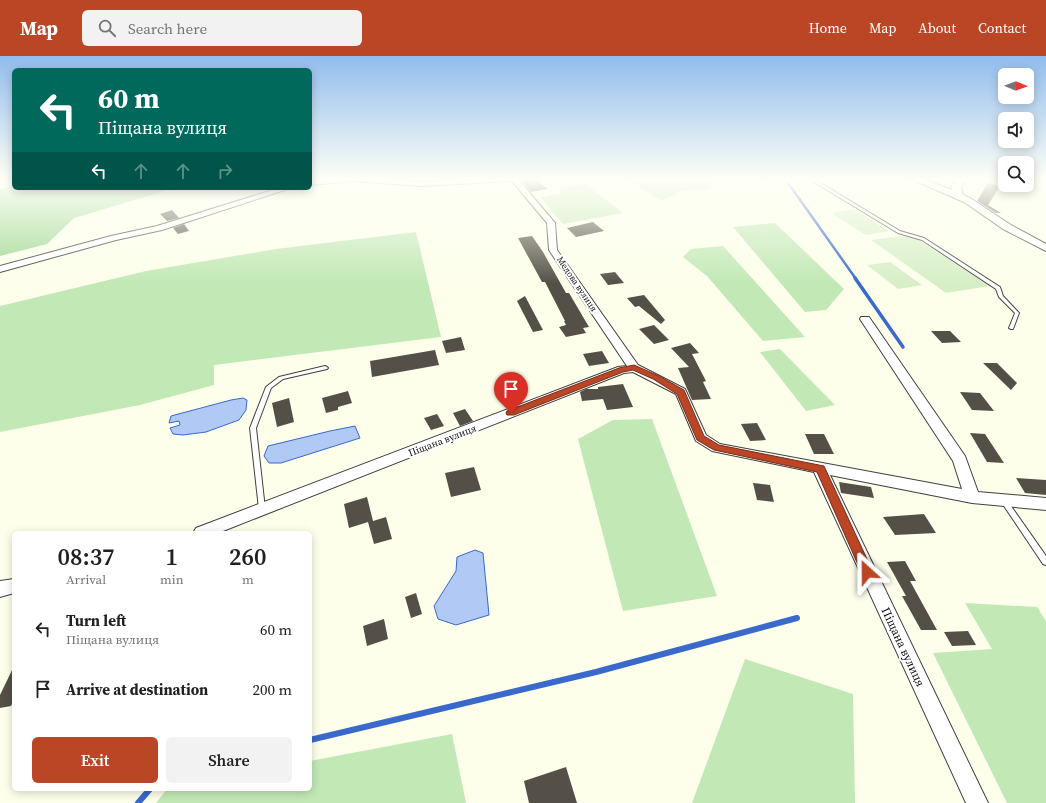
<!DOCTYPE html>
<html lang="en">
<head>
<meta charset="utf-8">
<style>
	body { margin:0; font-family:"Source Serif 4",serif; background:#f2f2f2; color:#202124; height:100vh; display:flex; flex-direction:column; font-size:15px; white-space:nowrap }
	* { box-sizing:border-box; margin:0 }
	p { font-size:13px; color:#757577 }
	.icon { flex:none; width:22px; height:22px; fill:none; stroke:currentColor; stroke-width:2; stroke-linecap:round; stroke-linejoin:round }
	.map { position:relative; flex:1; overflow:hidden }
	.drawer { position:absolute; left:12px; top:475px; width:300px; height:260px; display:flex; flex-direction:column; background:#fff; border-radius:6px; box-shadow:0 2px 10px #0003 }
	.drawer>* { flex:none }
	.banner { position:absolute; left:12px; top:12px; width:300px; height:122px; border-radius:6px; box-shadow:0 2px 10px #0003; background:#00695c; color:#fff; overflow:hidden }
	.needle { width:26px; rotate:91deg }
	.tools { position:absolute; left:998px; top:12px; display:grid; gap:8px }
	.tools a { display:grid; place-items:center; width:36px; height:36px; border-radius:6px; background:#fff; box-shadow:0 2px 10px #0003; font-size:20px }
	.pin { position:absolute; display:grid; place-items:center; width:34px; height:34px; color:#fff; margin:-41px -17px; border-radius:50% 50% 50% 0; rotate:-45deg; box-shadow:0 0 4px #0007 }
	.pin .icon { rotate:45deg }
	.me { position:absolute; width:44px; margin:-22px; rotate:336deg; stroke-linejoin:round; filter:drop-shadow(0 0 3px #0008) }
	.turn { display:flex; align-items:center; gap:14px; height:84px; padding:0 20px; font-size:18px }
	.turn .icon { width:52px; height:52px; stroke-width:2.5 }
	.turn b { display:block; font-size:28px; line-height:34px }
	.lanes { display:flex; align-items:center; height:38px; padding:0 20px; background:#0003; justify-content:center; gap:20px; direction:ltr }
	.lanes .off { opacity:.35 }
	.eta { display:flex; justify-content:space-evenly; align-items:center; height:68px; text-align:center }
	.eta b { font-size:24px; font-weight:600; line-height:28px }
	.cta { display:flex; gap:8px; margin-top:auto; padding:8px 20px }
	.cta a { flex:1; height:46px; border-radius:6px; background:#ba4626; color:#fff; font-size:16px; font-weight:600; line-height:46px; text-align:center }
	.cta a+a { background:#f2f2f2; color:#202124 }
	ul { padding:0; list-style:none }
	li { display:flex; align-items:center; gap:12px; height:60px; padding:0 20px }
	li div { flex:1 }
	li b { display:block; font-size:15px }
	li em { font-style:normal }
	header { display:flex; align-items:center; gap:24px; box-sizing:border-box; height:56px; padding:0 20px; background:#ba4626; color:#fff }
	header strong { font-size:19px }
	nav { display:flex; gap:22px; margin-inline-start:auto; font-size:14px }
	.search { width:280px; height:36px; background:#f2f2f2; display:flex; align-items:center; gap:10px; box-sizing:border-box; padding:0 14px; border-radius:6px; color:#757577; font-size:15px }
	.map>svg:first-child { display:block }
	.green { fill:#c2e8b5 }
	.forest { fill:#a1d895 }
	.pitch { fill:#d7efc7 }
	.water { fill:#b0c9f5; stroke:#3869cb }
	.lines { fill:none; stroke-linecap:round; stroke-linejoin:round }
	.stream-far2 { stroke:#3869cb; stroke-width:2.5 }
	.stream-far1 { stroke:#3869cb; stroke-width:3.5 }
	.stream { stroke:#3869cb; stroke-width:6 }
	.building { fill:#545048 }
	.service-casing { stroke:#3f3f3f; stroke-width:2 }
	.minor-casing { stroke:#3f3f3f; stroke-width:2 }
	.tertiary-casing { stroke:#3f3f3f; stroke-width:2 }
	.service { fill:#fff; fill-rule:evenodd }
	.minor { fill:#fff; fill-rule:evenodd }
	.tertiary { fill:#fff; fill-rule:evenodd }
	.route { fill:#ba4626; stroke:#792e19 }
	.labels { text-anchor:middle; stroke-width:4; stroke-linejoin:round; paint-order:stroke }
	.far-street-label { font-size:9px; fill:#0c0c0c; stroke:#fff }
	.street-label { font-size:10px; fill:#0c0c0c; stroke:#fff }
	.near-street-label { font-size:12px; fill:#0c0c0c; stroke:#fff }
</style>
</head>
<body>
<header>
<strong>Map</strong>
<div class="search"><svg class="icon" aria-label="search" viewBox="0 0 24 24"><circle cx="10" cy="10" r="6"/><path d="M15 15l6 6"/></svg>Search here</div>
<nav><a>Home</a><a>Map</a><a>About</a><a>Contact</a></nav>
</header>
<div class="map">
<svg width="1046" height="747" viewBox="0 0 1046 747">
	<rect width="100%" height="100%" fill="#fdffeb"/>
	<!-- green -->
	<g class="green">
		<polygon points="627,123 703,123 713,133 678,135 677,138 661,145"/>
		<polygon points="585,128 623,157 563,168 540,141 561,137 558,133"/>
		<polygon points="775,167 844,233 826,254 805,256 733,171"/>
		<polygon points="416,176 441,281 214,309 214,329 140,349 0,376 0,250 146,215 276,193"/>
		<polygon points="723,190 805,281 763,285 707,220 683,201 691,193"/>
		<polygon points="780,293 835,349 806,355 760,296"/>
		<polygon points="652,363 717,540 623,555 578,383 613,364"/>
		<polygon points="965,547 1037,551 1046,565 1046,747 1007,747 933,597 992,593"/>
		<polygon points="745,603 853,638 855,747 692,747"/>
		<polygon points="452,678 466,747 156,747 167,733 310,733 310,705"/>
	</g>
	<!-- forest -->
	<polygon class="forest" points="14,130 14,132 175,132 74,162 47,188 0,200 0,133"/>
	<!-- pitch -->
	<g class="pitch">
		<polygon points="853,153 889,175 866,179 831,157"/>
		<polygon points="911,179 990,230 946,237 871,184"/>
		<polygon points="890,206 922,229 898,233 867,209"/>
	</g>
	<!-- water -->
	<g class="water">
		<polygon points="243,342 247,344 246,354 239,364 206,376 183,379 173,378 170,372 180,369 179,365 169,367 171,360 231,344"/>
		<polygon points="355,370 360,382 281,407 269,407 264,400 268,390 330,375"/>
		<polygon points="475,494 483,497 489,559 456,569 438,563 434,550 456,515 457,501"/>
	</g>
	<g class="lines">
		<!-- stream-far2 -->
		<polyline class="stream-far2" points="786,124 856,223"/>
		<!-- stream-far1 -->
		<polyline class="stream-far1" points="855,222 903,291"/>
		<!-- stream -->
		<g class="stream">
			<polyline points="310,684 596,616 797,562"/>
			<polyline points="138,747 150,733"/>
		</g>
	</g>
	<!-- building -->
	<g class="building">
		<polygon points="520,123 535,123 548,133 531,136"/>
		<polygon points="988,127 1000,130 988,149 1001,157 996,157 977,145"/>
		<polygon points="172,154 179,162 167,165 160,158"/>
		<polygon points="593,166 604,175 576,181 567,172"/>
		<polygon points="184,168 189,175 178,178 173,172"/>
		<polygon points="532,180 543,196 566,237 569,237 589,271 583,272 586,277 566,281 559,271 566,269 564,265 565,265 545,226 542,226 518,182"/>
		<polygon points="615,216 624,227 608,229 600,218"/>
		<polygon points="644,239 665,264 661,268 639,250 635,251 627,242"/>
		<polygon points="525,240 543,274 533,276 517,245"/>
		<polygon points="654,269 669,284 654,288 639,273"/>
		<polygon points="931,275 950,275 961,286 942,287"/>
		<polygon points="461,281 465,294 446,297 442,285"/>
		<polygon points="690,287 699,297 692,298 706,325 703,326 711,343 692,344 678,312 689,311 671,292"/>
		<polygon points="435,294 439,309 372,321 370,305"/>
		<polygon points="602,295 609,307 589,310 583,298"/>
		<polygon points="983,307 997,307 1017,327 1011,334"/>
		<polygon points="623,328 633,351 607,354 603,343 582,345 580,336 586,333 598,333 598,331"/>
		<polygon points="506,330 517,342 507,346 496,334"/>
		<polygon points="348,335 352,347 338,351 338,354 326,357 322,342"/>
		<polygon points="960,336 980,337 994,355 972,354"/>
		<polygon points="289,342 294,366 277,371 272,347"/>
		<polygon points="465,353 473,365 460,370 453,357"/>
		<polygon points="437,358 444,370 431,374 424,362"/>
		<polygon points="757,367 766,384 750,385 741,368"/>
		<polygon points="970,377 985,378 1004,407 987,406"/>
		<polygon points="805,378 824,378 834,398 814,398"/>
		<polygon points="474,411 481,434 451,441 445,417"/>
		<polygon points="1016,422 1046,424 1046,439 1025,437"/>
		<polygon points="839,426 871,431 874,442 841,437"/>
		<polygon points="753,427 770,429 774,446 757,444"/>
		<polygon points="367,441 373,465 386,461 392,483 374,488 368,466 349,472 344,448"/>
		<polygon points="924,458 936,477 895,479 883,461"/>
		<polygon points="905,505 916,525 910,525 937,574 921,574 902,540 906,540 887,506"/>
		<polygon points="416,537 422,558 411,562 405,541"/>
		<polygon points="384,563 388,583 367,590 363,570"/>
		<polygon points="968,575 976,589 952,590 944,576"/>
		<polygon points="14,610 14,644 11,650 0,652 0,639"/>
		<polygon points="566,711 577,747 529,747 524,725"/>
	</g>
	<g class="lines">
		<!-- service casing -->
		<g class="service-casing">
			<g id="service">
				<polygon points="809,123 814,123 900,175 924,182 1000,231 1003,240 1019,257 1013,273 1011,273 1009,272 1015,257 999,241 996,233 922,184 898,177"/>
				<polygon points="325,310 327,311 328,312 327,313 283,323 271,332 256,372 265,453 264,455 262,456 260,455 259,453 250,372 266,331 279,321"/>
				<polygon points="1004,442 1006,443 1046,500 1046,509 1043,508 1002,447 1001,445 1002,443"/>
			</g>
		</g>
		<!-- minor casing -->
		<g class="minor-casing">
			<g id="minor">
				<polygon points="327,123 387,123 421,126 467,123 518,123 555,167 557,194 638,309 685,333 706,379 720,388 962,433 953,405 860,263 861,261 869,261 965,400 978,436 1046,442 1046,454 972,447 830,419 988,747 966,747 814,416 712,395 696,385 676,338 633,316 624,317 218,477 193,477 196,472 618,311 627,310 549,194 547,167 512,125 421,130 354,125 310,129 310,125"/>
				<polygon points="279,132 291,132 162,174 116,184 0,216 0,210 111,180 157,170"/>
				<polygon points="14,523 14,537 0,541 0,525"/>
			</g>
		</g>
		<!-- tertiary casing -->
		<g class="tertiary-casing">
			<polygon id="tertiary" points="911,123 924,123 952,134 951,131 957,123 966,123 961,131 963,139 970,142 1011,169 1046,188 1046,195 1003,173 964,146"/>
		</g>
		<!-- service -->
		<use href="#service" class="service"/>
		<!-- minor -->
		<use href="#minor" class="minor"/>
		<!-- tertiary -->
		<use href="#tertiary" class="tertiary"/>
	</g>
	<!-- sky -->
	<linearGradient id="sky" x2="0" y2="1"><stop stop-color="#91bced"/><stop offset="0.54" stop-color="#fefff6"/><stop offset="1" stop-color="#fefff6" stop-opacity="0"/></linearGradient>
	<rect width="1046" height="228" fill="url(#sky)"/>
	<!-- route -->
	<polygon class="route" points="634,309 659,320 684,334 704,380 719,389 824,410 873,516 871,520 867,521 863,520 817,416 714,394 697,384 677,338 653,323 633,314 623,316 514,359 507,359 506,357 507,355 619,312"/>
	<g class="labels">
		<!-- far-street labels -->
		<g class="far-street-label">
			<text transform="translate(577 228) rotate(56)" y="3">Медова вулиця</text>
		</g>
		<!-- street labels -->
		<g class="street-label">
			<text transform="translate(442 384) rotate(-21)" y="4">Піщана вулиця</text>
		</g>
		<!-- near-street labels -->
		<g class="near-street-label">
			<text transform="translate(903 591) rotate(65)" y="4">Піщана вулиця</text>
		</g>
	</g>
</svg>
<div class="tools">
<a><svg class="needle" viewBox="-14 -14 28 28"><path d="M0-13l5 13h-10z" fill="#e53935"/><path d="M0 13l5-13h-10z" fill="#757577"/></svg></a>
<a><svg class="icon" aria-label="sound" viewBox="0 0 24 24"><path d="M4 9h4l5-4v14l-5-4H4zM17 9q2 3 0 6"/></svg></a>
<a><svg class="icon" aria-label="search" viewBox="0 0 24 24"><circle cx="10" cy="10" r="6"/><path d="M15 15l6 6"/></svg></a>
</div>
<div class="pin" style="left:511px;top:357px;background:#d93025"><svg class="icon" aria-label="arrive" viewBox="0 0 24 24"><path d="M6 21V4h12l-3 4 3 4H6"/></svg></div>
<svg class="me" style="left:867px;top:516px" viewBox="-20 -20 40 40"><path d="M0-17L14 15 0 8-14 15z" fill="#ba4626" stroke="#fff" stroke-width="4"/></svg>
<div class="banner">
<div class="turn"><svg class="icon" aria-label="left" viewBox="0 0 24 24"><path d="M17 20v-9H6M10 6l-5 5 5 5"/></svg><div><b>60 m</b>Піщана вулиця</div></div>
<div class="lanes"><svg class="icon" aria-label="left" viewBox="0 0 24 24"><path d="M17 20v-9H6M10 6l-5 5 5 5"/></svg><svg class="icon off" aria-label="ahead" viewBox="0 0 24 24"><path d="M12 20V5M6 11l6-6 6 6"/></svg><svg class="icon off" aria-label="ahead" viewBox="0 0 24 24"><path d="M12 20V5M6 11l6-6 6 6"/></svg><svg class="icon off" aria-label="right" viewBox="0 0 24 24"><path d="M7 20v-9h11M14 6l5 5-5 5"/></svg></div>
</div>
<section class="drawer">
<div class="eta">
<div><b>08:37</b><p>Arrival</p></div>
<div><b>1</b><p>min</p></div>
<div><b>260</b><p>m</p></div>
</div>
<ul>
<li><svg class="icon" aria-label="left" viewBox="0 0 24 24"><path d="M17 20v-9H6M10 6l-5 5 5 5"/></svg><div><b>Turn left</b><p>Піщана вулиця</p></div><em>60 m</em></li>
<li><svg class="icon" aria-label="arrive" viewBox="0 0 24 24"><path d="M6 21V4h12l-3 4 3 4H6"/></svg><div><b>Arrive at destination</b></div><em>200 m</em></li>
</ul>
<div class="cta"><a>Exit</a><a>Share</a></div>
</section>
</div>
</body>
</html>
